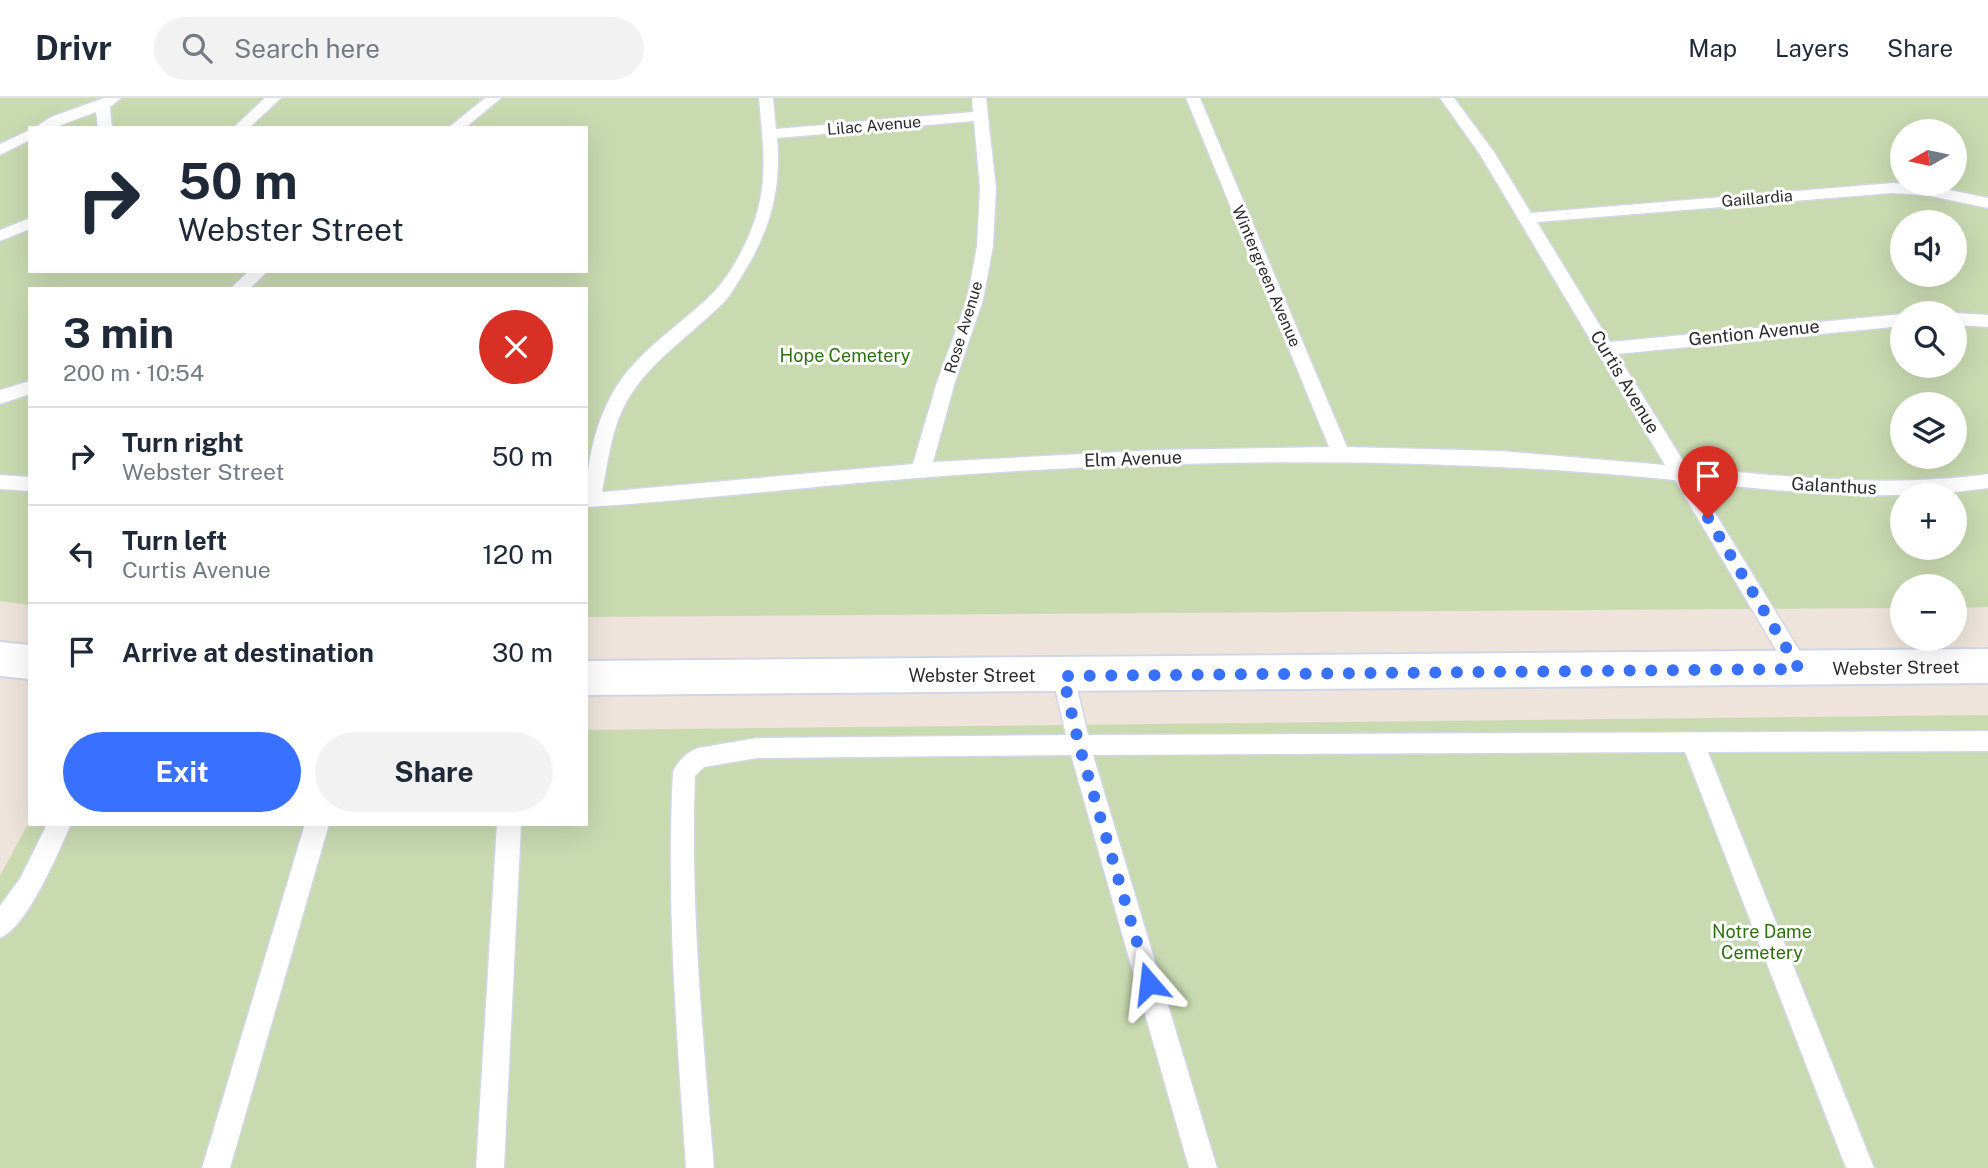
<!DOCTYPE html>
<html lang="en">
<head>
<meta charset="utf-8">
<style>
	body { margin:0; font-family:"Public Sans",sans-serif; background:#f2f2f3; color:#1f2937; height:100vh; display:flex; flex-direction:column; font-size:26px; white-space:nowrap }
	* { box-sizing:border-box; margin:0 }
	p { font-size:23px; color:#747a83 }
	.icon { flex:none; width:38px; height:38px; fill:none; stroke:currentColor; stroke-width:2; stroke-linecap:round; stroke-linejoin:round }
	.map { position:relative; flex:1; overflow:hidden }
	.panel { position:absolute; left:28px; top:189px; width:560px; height:539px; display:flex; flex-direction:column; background:#fff; border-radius:0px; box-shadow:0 7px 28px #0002 }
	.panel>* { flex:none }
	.banner { position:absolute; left:28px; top:28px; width:560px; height:147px; border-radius:0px; box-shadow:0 7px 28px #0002; background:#fff; color:#1f2937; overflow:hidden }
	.needle { width:46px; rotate:261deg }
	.tools { position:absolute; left:1890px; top:21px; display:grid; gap:14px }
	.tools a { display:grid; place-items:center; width:77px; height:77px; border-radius:50%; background:#fff; box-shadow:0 7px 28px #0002; font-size:35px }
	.pin { position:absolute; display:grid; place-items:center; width:60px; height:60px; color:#fff; margin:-72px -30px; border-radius:50% 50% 50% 0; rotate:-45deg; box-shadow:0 0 7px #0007 }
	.pin .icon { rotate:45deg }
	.me { position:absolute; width:77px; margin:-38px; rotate:343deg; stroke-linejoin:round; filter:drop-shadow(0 0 5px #0008) }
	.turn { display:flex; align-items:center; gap:24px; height:147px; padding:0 35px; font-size:32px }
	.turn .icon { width:91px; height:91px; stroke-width:2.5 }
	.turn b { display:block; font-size:49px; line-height:60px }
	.round { display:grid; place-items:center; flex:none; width:74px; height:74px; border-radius:37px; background:#f2f2f3 }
	.overview { display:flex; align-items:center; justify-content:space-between; height:119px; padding:0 35px }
	h1 { font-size:42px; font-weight:700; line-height:52px }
	.primary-button { display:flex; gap:14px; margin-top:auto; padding:14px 35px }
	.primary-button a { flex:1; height:80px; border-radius:42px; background:#3870ff; color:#fff; font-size:28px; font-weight:700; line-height:80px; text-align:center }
	.primary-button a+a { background:#f2f2f3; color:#1f2937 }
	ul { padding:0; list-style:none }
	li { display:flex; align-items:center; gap:21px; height:98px; padding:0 35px; border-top:2px solid #e0e1e3 }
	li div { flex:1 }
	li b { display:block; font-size:26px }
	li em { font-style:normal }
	header { display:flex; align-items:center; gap:42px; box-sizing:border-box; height:98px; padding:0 35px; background:#fff; border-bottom:2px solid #e0e1e3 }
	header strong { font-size:33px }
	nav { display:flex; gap:38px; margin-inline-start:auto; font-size:24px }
	.search { width:490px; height:63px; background:#f2f2f3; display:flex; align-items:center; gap:18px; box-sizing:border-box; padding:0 24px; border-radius:38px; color:#747a83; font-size:26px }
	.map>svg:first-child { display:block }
	.cemetery { fill:#c9dab1; fill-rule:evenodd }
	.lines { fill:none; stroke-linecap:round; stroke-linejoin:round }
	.lane-casing { stroke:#d1d6e5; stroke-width:3 }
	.secondary-casing { stroke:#d1d6e5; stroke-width:4 }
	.lane { fill:#fff; fill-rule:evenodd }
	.secondary { fill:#fff; fill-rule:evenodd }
	.route { stroke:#3870ff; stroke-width:12; stroke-dasharray:0 21.6 }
	.labels { text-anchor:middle; stroke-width:6; stroke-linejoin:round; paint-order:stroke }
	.far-street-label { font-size:16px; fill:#2b2b2b; stroke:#fff }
	.street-label { font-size:18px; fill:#2b2b2b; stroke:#fff }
	.park-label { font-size:18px; fill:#2f7013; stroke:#fff }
</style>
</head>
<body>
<header>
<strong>Drivr</strong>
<div class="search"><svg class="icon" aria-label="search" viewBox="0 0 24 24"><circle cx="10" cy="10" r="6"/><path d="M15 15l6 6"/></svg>Search here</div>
<nav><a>Map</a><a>Layers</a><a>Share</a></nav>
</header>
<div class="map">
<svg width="1988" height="1070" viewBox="0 0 1988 1070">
	<rect width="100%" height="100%" fill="#eee4db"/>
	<!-- cemetery -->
	<g class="cemetery">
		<path d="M0,0H1988V509L1955,510V488H1902V510L586,519V191H30V507L0,503ZM30,30H586V173H30ZM1902,33H1955V86H1902ZM1902,124H1955V177H1902ZM1902,215H1955V268H1902ZM1902,306H1955V359H1902ZM1902,397H1955V450H1902Z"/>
		<polygon points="1988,617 1988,1070 0,1070 0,778 30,722 30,726 586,726 586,632"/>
	</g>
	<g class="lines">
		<!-- lane casing -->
		<g class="lane-casing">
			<g id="lane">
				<polygon points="104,0 121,0 110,9 112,30 98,30 96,14 53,30 34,30 51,19"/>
				<polygon points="265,0 281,0 249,30 233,30"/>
				<polygon points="485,0 501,0 465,30 448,30"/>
				<path d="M759,0H773L776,31L973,14L972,0H986L996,90L993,148L983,202L955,284L933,364L1157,352L1329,349L1186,0H1200L1347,349L1501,353L1665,367L1479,55L1440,0H1454L1494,54L1531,115L1893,85L1926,87L1988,100V110L1926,97L1893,95L1537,124L1610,244L1902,216V228L1617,256L1687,369C1788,379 1887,390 1988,376V390C1890,404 1795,395 1696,384L1807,565L1810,571L1807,577L1799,580L1791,577L1675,382C1444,359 1216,360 985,375C852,383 719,401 586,409C586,359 598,304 634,266C657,240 688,220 713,195C733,174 751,138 758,111C768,74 762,37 759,0ZM974,23L980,90L977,148L967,202L937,284L913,366L602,394C608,363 612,328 628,301C652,261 693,236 725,203C732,195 737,185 743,176C770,133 782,90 777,40Z"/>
				<polygon points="30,32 30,42 0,57 0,46"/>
				<polygon points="30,120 30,131 0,143 0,132"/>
				<polygon points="249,173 268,173 249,191 230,191"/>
				<polygon points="1955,215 1988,217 1988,229 1955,227"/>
				<polygon points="30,283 30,296 0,306 0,292"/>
				<polygon points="0,377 30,379 30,393 0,391"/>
				<path d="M1063,568L1071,570L1074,577L1088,637L1988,633V653L1708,654L1874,1070H1846L1685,654L1093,657L1217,1070H1189L1071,657L757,660L704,669L695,678C690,809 703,939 714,1070H686C677,938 666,807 673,674C678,663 687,654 698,650L757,640L1066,637L1052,577L1055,570Z"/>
				<path d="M47,726H71C58,754 28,829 0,840V808L21,779Z"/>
				<polygon points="305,726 329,726 230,1070 202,1070"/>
				<polygon points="497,726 521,726 504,1070 476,1070"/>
			</g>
		</g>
		<!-- secondary casing -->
		<g class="secondary-casing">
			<g id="secondary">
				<polygon points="0,544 30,547 30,581 0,578"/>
				<polygon points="1988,551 1988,585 586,597 586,563"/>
			</g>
		</g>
		<!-- lane -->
		<use href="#lane" class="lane"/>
		<!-- secondary -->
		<use href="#secondary" class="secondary"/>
	</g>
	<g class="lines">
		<!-- route -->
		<polyline class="route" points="1149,885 1079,647 1063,578 1799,571 1708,420"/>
	</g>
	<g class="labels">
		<!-- far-street labels -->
		<g class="far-street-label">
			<text transform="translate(874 27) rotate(-5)" y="6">Lilac Avenue</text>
			<text transform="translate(1757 100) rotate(-5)" y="6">Gaillardia</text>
			<text transform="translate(1267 178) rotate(67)" y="6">Wintergreen Avenue</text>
			<text transform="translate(963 229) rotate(-73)" y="6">Rose Avenue</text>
		</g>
		<!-- street labels -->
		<g class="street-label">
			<text transform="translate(1754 235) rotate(-6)" y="6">Gention Avenue</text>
			<text transform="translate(1625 284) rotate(59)" y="6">Curtis Avenue</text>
			<text transform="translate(1133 361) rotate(-2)" y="6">Elm Avenue</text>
			<text transform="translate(1834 388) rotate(3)" y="6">Galanthus</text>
			<text transform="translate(1896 570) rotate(-1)" y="6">Webster Street</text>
			<text x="972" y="584">Webster Street</text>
		</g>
		<!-- park labels -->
		<g class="park-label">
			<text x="845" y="264">Hope Cemetery</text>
			<text x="1762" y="840">Notre Dame<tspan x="1762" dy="21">Cemetery</tspan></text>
		</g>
	</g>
</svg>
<div class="tools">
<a><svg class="needle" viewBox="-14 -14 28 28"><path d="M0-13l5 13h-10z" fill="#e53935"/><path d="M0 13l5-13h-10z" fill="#747a83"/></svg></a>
<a><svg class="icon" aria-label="sound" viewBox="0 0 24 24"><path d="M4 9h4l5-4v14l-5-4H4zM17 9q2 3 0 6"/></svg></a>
<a><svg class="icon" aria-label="search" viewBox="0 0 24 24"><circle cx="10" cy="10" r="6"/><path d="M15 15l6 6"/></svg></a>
<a><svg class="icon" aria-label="layers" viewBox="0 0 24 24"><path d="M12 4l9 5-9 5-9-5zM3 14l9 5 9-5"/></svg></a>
<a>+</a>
<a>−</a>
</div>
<div class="pin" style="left:1708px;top:420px;background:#d93025"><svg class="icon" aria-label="arrive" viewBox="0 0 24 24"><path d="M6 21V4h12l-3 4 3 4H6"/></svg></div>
<svg class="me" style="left:1149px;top:885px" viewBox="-20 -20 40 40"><path d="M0-17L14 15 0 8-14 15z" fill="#3870ff" stroke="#fff" stroke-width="4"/></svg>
<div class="banner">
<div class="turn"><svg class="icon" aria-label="right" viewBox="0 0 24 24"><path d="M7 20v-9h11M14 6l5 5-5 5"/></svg><div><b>50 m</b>Webster Street</div></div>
</div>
<section class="panel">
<div class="overview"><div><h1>3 min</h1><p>200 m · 10:54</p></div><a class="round" style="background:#d93025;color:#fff"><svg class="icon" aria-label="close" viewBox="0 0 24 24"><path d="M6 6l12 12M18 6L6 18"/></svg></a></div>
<ul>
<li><svg class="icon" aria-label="right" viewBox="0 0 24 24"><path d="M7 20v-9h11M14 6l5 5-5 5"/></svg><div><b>Turn right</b><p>Webster Street</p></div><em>50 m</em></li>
<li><svg class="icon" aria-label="left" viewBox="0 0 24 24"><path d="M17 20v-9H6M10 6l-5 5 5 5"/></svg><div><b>Turn left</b><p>Curtis Avenue</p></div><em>120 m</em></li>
<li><svg class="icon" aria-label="arrive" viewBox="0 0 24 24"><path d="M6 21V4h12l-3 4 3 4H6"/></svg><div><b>Arrive at destination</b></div><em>30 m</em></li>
</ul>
<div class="primary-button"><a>Exit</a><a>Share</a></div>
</section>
</div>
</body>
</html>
